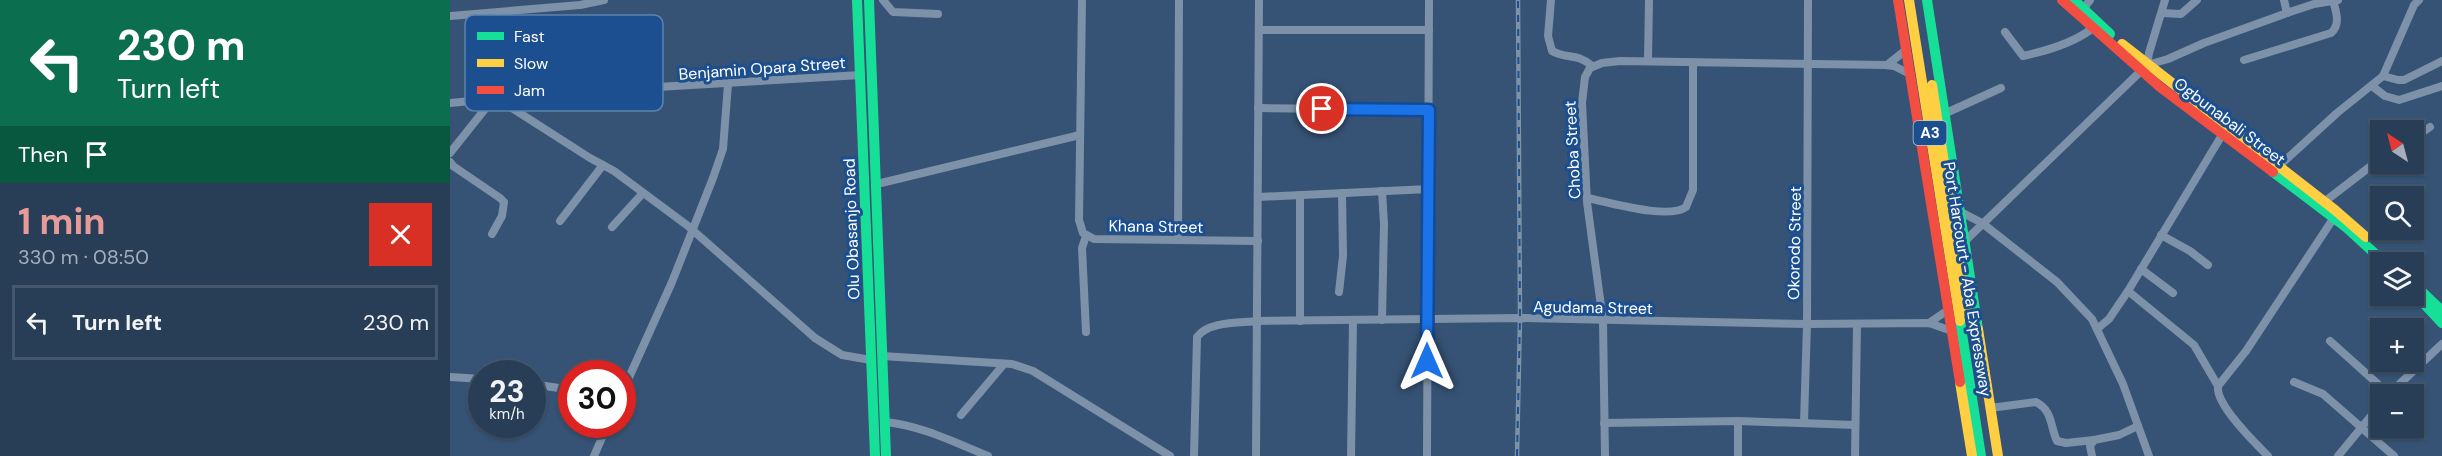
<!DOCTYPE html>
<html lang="en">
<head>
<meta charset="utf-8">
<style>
	body { margin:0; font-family:"DM Sans",sans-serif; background:#344961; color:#f1f3f6; height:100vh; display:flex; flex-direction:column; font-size:22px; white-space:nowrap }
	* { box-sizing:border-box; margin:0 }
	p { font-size:20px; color:#a5aeba }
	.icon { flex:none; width:33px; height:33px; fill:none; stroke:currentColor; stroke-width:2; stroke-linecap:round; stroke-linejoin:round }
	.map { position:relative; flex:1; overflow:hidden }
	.sheet { display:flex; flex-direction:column; background:#283e57; width:450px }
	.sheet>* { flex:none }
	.banner { background:#0b6e4f; color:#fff; overflow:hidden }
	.needle { width:39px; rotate:324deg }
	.fabs { position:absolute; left:1920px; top:120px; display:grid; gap:12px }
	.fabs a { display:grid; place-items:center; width:54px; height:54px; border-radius:0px; background:#283e57; box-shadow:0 2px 4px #0004,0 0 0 2px #44576d; font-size:30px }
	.speed { position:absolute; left:18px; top:360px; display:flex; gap:12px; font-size:30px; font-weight:700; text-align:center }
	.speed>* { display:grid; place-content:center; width:78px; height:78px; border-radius:50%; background:#283e57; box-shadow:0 2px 4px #0004,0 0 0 2px #44576d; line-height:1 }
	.speed small { font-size:15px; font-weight:400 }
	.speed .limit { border:9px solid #d22; background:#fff; color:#111 }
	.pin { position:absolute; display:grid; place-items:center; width:51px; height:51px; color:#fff; margin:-26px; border:3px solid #fff; border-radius:50%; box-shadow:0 2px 6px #0007 }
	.me { position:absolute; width:66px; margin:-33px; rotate:0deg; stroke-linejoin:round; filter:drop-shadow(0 0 4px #0008) }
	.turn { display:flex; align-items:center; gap:21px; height:126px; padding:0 18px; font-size:27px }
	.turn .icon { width:78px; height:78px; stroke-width:2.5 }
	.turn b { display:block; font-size:42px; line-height:51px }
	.then { display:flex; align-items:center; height:57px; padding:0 18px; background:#0003; gap:12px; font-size:22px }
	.round { display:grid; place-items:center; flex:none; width:63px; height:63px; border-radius:0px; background:#344961 }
	.headline { display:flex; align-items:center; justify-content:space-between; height:102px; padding:0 18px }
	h1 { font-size:36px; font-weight:700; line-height:45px; color:#e69b98 }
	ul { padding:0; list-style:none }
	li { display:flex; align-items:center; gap:18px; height:75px; margin:0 12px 9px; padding:0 6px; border:3px solid #44576d; border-radius:0px }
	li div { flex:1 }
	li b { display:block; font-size:22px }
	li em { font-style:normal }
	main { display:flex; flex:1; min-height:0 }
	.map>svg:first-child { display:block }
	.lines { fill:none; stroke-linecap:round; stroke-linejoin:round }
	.street { stroke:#7d92a8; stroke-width:8 }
	.fast { stroke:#16e098; stroke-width:10 }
	.slow { stroke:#ffcf43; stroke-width:10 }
	.jam { stroke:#f24e42; stroke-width:10 }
	.rail-casing { stroke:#7e92a7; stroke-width:4.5 }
	.rail { stroke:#1b4f8f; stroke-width:2; stroke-dasharray:7; stroke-linecap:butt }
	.route-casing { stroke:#114b97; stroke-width:15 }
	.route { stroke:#1a73e8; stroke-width:10 }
	.labels { text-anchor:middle; stroke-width:6; stroke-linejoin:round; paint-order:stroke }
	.shield { fill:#1b4f8f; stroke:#bbcadd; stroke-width:1.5 }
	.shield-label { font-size:15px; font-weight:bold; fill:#fff }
	.street-label { font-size:16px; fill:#fff; stroke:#1b4f8f }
	.key { fill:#1b4f8f; stroke:#5f84b1; stroke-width:1.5 }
	.key-label { font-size:16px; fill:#fff }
</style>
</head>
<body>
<main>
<section class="sheet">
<div class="banner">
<div class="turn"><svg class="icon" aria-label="left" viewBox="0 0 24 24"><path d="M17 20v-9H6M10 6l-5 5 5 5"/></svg><div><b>230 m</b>Turn left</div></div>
<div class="then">Then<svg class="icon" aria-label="arrive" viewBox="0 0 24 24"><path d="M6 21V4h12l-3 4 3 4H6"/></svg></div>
</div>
<div class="headline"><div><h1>1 min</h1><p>330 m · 08:50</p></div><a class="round" style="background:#d93025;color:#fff"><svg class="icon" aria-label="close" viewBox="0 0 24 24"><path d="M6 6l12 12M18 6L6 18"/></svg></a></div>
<ul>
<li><svg class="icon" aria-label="left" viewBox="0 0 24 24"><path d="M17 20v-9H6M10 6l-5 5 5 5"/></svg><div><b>Turn left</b></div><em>230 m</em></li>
</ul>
</section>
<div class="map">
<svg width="1992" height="456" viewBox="0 0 1992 456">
	<rect width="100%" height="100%" fill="#365274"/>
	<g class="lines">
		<!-- street -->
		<g class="street">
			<polyline points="433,0 443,12 488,14"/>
			<polyline points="632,0 629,220 633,233 644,239 808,241"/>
			<path d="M1101,0L1098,36L1102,51C1118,60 1126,52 1142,66"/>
			<polyline points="1834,0 1837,13"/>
			<polyline points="1634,8 1640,0"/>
			<polyline points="1712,13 1731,14 1747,0"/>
			<polyline points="0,16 130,5 154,0"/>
			<polyline points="809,30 979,30"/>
			<path d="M1555,32L1573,56C1596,51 1624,43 1643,28"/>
			<path d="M1794,60L1881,33C1891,24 1886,12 1883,0"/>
			<polyline points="1198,61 1199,0"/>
			<polyline points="1437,65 1456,50"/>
			<polyline points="1697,65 1718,59 1754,43 1837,13 1864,4 1888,0"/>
			<polyline points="1697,65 1699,53 1715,0"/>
			<polyline points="1933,76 1948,80 1954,80 1992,61"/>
			<polyline points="1922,86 1935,96 1949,100 1992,86"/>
			<polyline points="48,99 140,158 164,171 238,226 365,338 392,355 421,360"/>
			<polyline points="0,103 106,93 411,75"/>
			<polyline points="808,108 979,110"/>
			<polyline points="1496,113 1551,88"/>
			<polyline points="1964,138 1980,127"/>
			<polyline points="0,153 43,99"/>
			<polyline points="0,162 3,166 50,198 54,202 52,216 42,234"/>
			<polyline points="1829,166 1887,113 1933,76 1964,5 1969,0"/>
			<polyline points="427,184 630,135"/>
			<polyline points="932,191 934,224 932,320"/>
			<polyline points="808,197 979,189"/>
			<path d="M1137,198C1159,202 1218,220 1236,207L1243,190V63"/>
			<polyline points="1874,202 1930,159"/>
			<polyline points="1511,212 1532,223 1607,282 1642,319 1673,384 1699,456"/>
			<polyline points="110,221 153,165"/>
			<polyline points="162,227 193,193"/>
			<polyline points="1711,235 1740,251 1758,265"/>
			<polyline points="636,236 632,248 636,332"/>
			<polyline points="728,240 729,0"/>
			<polyline points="1516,240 1694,68"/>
			<polyline points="1691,269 1723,293"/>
			<polyline points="1678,291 1744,345 1768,386"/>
			<polyline points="889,292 893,256 892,193"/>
			<polyline points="850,321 850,195"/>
			<polyline points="1479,323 1498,310"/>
			<polyline points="1647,329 1659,319 1678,291 1772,135"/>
			<polyline points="1880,341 1939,394"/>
			<polyline points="432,356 562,364 583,371 720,456"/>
			<polyline points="0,377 32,379"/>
			<polyline points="1844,382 1873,394 1944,456"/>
			<polyline points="82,384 122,390"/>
			<polyline points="172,393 222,282 263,178 273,149 278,84"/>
			<polyline points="1939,394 1992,344"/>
			<path d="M1540,408L1586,402C1603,411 1600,426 1607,441L1616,443L1644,440"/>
			<polyline points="511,415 554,364"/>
			<path d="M435,422C470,425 506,443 538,456"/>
			<polyline points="1354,422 1357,324 1358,0"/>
			<polyline points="1154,423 1288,421 1405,425"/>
			<polyline points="144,456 158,424"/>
			<path d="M744,456L747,337C758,321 790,323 807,321L1070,318L1357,324L1479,323L1502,331"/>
			<polyline points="806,456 809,0"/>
			<polyline points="901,456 903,321"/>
			<polyline points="977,456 979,0"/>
			<polyline points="1155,456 1153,321 1137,202 1132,103 1135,77 1140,68 1152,63 1170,61 1436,65 1444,66 1460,74"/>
			<polyline points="1288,456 1288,421"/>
			<polyline points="1405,456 1407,324"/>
			<polyline points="1642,456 1640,446 1644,440 1669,435 1688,426"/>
			<path d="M1818,456C1805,443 1765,404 1768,386L1796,351L1883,219"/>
			<polyline points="1888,456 1930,405"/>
		</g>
		<!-- fast -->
		<g class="fast">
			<polyline points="407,0 425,456"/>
			<polyline points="419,0 436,456"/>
			<polyline points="1477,0 1528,329"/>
			<polyline points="1624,0 1660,34"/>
			<polyline points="1823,172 1897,228 1934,262"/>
			<polyline points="1964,284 1992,311"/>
			<polyline points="1964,293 1992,323"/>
			<polyline points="1510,321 1531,456"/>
		</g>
		<!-- slow -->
		<g class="slow">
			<polyline points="1459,0 1510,321"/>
			<polyline points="1672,44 1885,210 1916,237"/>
			<polyline points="1482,85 1517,312"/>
			<polyline points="1528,329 1548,456"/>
			<polyline points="1510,382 1522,456"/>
		</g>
		<!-- jam -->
		<g class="jam">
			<polyline points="1448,0 1510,382"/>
			<polyline points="1612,0 1710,87 1823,172"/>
		</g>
		<!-- rail casing -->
		<g class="rail-casing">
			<polyline id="rail" points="1067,456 1070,318 1068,0"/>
		</g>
		<!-- rail -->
		<use href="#rail" class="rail"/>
	</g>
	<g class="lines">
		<!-- route casing -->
		<g class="route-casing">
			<polyline id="route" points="872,109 979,110 977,361"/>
		</g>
		<!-- route -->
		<use href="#route" class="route"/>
	</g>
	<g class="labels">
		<!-- shield labels -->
		<rect class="shield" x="1463.5" y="121" width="33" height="24" rx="4.5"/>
		<g class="shield-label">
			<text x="1480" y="138">A3</text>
		</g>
		<!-- street labels -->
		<g class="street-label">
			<text transform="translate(312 68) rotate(-4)" y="6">Benjamin Opara Street</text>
			<text transform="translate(1780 121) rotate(37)" y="6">Ogbunabali Street</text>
			<text transform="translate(1122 150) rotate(-93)" y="6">Choba Street</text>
			<text transform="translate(706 226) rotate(1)" y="6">Khana Street</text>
			<text transform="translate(401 229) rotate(-92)" y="6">Olu Obasanjo Road</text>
			<text transform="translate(1344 243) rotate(-89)" y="6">Okorodo Street</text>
			<text transform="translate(1518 279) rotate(81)" y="6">Port Harcourt - Aba Expressway</text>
			<text transform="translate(1143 307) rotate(1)" y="6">Agudama Street</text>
		</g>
	</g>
	<!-- legend -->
	<rect x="15" y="15" width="198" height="96" rx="9" class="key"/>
	<rect x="27" y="32" width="27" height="8" fill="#16e098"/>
	<rect x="27" y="59" width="27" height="8" fill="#ffcf43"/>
	<rect x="27" y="86" width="27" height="8" fill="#f24e42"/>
	<g class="key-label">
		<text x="64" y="42">Fast</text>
		<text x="64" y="69">Slow</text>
		<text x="64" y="96">Jam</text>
	</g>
</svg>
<div class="fabs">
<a><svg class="needle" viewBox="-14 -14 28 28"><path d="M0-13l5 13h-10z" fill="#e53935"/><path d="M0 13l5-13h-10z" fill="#a5aeba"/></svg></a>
<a><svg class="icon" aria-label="search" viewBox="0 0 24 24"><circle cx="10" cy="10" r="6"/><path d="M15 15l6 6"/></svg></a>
<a><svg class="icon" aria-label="layers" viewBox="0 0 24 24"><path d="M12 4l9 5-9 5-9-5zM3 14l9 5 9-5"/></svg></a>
<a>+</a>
<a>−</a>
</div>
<div class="speed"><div>23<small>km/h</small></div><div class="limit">30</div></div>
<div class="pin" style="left:872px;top:109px;background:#d93025"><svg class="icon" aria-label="arrive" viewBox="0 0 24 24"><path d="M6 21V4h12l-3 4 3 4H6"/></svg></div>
<svg class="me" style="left:977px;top:361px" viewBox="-20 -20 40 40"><path d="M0-17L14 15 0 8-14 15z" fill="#1a73e8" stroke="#fff" stroke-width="4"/></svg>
</div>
</main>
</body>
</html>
